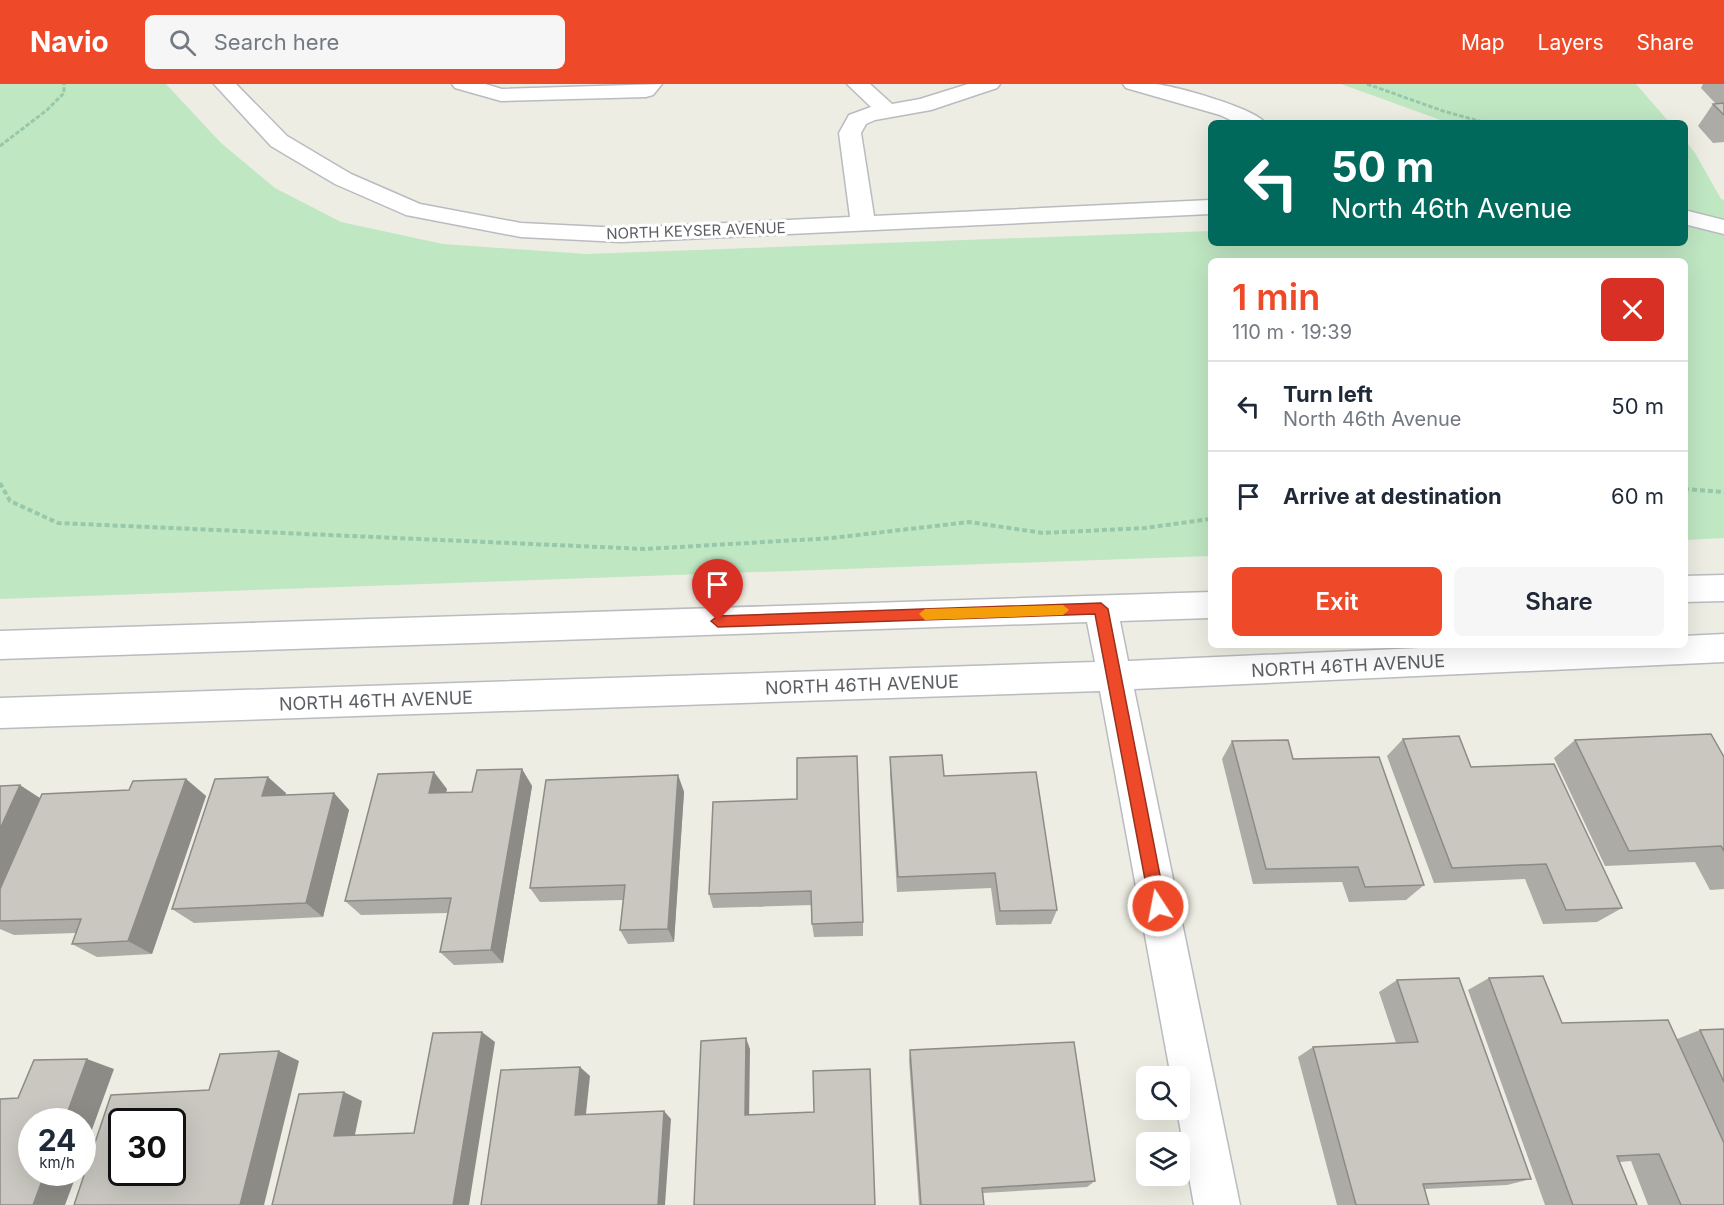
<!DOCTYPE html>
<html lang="en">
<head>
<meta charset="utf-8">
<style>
	body { margin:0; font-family:Inter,sans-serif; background:#f6f6f7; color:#1f2937; height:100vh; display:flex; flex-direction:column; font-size:22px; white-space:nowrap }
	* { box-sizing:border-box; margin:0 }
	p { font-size:20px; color:#747a83 }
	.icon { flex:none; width:33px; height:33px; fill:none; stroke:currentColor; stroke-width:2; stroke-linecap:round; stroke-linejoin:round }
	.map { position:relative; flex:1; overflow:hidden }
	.drawer { position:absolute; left:1208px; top:174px; width:480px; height:390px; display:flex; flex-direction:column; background:#fff; border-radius:9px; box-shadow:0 6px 24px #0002 }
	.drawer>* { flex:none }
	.top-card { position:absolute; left:1208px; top:36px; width:480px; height:126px; border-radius:9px; box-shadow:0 6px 24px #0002; background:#00695c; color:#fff; overflow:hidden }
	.controls { position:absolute; left:1136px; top:982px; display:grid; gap:12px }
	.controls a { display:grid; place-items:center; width:54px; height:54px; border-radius:9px; background:#fff; box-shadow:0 6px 24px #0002; font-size:30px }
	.speed { position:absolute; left:18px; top:1024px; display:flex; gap:12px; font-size:30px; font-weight:700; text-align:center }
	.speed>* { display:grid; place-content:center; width:78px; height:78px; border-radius:50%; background:#fff; box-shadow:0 6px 24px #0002; line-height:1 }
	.speed small { font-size:15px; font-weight:400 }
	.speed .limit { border:3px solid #111; border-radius:9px; background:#fff; color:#111 }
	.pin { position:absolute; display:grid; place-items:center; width:51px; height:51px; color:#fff; margin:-62px -26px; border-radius:50% 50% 50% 0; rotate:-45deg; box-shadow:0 0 6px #0007 }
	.pin .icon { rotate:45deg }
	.me { position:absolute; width:66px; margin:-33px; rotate:349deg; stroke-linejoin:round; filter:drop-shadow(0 0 4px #0008) }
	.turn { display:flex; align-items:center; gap:21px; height:126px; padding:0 24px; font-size:27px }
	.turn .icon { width:78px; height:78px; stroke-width:2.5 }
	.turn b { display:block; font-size:42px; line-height:51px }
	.round { display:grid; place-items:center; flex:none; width:63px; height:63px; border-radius:9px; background:#f6f6f7 }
	.overview { display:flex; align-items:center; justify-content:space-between; height:102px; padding:0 24px }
	h1 { font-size:36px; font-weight:600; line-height:45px; color:#ee4a2a }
	.cta { display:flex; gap:12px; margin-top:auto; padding:12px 24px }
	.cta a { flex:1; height:69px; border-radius:9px; background:#ee4a2a; color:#fff; font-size:24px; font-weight:600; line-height:69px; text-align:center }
	.cta a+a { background:#f6f6f7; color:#1f2937 }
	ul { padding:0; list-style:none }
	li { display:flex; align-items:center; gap:18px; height:90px; padding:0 24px; border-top:2px solid #e0e1e3 }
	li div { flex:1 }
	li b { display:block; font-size:22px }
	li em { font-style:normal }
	header { display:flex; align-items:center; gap:36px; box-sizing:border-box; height:84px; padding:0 30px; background:#ee4a2a; color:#fff }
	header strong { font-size:28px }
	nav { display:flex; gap:33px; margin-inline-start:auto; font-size:21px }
	.search { width:420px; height:54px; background:#f6f6f7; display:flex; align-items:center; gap:15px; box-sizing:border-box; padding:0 21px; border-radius:9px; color:#747a83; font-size:22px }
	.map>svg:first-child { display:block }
	.green { fill:#bfe7c2 }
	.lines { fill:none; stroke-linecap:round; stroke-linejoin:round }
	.minor-casing { stroke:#b8bbc0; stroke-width:3 }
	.path-far1 { stroke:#98c8aa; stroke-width:3; stroke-dasharray:4.5 2; stroke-linecap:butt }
	.path { stroke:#98c8aa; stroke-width:4; stroke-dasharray:5 3; stroke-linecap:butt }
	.minor { fill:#fff; fill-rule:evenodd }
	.wall { fill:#adaba5 }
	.shaded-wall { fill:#8d8b86 }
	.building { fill:#c9c7c0; stroke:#8d8b86; stroke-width:1.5; fill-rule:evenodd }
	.route { fill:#ee4a2a; stroke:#9b301b; stroke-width:1.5 }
	.slow { fill:#f59e0b }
	.labels { text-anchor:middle; stroke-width:6; stroke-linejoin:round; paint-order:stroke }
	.far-street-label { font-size:15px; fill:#5b5f64; stroke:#fff }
	.street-label { font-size:18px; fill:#5b5f64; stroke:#fff }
</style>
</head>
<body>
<header>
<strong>Navio</strong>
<div class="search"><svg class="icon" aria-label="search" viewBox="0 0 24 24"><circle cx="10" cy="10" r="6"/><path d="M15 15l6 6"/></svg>Search here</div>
<nav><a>Map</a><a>Layers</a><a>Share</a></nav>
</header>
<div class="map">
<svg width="1724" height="1121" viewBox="0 0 1724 1121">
	<rect width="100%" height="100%" fill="#eeede3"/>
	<!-- green -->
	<g class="green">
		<polygon points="0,0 166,0 221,59 275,104 341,138 443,160 586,170 1210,147 1210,159 1684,159 1685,56 1695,69 1721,115 1724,116 1724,454 1685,456 1684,177 1210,177 1210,472 0,515"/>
		<polygon points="1341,0 1636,0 1670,39 1449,39"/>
	</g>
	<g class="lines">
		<!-- minor casing -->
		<g class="minor-casing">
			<g id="minor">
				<polygon points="214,0 236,0 287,52 351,90 420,120 521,139 621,144 850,133 839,49 849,31 871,23 847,0 870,0 892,20 920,15 968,0 1000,0 997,4 931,26 875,36 866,40 861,49 874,132 1210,116 1210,130 621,158 521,153 406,131 335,100 271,62"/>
				<polygon points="452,0 485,0 502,5 662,0 653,11 646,13 501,17 455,4"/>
				<path d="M1123,0C1133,0 1145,0 1155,0C1175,2 1255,24 1265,39H1237L1220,31L1126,4Z"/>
				<polygon points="1684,126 1724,136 1724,150 1684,140"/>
				<polygon points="1724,491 1724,517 1684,518 1684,492"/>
				<polygon points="1210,508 1210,534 1120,537 1128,577 1486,561 1684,561 1684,552 1724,550 1724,578 1134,605 1240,1121 1194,1121 1177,1026 1179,1026 1179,993 1171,993 1100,607 0,644 0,614 1095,578 1087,538 0,575 0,547"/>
			</g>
		</g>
		<!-- path-far1 -->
		<g class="path-far1">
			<polyline points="1367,0 1443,27 1486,39"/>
			<polyline points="0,62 47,26 64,9 64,0"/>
		</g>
		<!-- path -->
		<g class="path">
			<polyline points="0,399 10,417 58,439 645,465 832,454 969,438 1043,449 1145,444 1210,435"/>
			<polyline points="1684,405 1724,408"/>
		</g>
		<!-- minor -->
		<use href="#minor" class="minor"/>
	</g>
	<!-- wall -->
	<g class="wall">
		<polygon points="1703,0 1724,0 1724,58 1713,59 1698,42 1713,20 1716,20 1701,4"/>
		<polygon points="1403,655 1471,683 1622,824 1597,838 1543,840 1525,795 1434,799 1387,672"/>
		<polygon points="1575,656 1724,673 1724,805 1710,806 1695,778 1605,782 1554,674"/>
		<polygon points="1232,657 1293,675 1424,801 1406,816 1349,818 1342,798 1253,800 1222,675"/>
		<polygon points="890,673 944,692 1057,826 1051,840 996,841 991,804 897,808 890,690"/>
		<polygon points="522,685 532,702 503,879 454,881 440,868 448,829 361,831 345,817 447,705 446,709 472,708"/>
		<polygon points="678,691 684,708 674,858 628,860 620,846 623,816 540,818 530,804"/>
		<polygon points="186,695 206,712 152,870 97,873 72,860 76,849 14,851 0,845 0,837 40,714 129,706"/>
		<polygon points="286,709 285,711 334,709 349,726 323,833 194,839 172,825"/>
		<polygon points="713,718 863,838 863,852 814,853 812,840 812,821 713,824 709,810"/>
		<polygon points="1489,894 1562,939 1677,955 1700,946 1724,945 1724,1121 1648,1121 1631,1077 1619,1078 1637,1121 1545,1121 1468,906"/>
		<polygon points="1397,896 1531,1095 1507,1101 1425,1105 1429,1121 1337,1121 1298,973 1313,963 1396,959 1379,908"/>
		<polygon points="910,966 1095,1097 1087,1103 983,1109 984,1121 919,1121 909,976"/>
	</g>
	<!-- shaded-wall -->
	<g class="shaded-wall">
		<polygon points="522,685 532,702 503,879 491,866"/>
		<polygon points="434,688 447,705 442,726 429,709"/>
		<polygon points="678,691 684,708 674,858 668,845"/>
		<polygon points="268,693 286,709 280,729 262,712"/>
		<polygon points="186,695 206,712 152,870 128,857"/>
		<polygon points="20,701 46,718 0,821 0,745"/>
		<polygon points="334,709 349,726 323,833 306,819"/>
		<polygon points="482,948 495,958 469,1121 453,1121"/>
		<polygon points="746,954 750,965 749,1039 745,1031"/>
		<polygon points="279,967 299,977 264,1121 240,1121"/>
		<polygon points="87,975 114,985 82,1073 82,1038 64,1038"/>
		<polygon points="580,983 590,992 585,1039 575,1031"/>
		<polygon points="344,1008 362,1017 353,1060 334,1052"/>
		<polygon points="664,1027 671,1035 665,1121 658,1121"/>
		<polygon points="45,1089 77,1089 65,1121 33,1121"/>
	</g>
	<!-- building -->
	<g class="building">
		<polygon points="1724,19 1724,31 1713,20"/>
		<polygon points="1711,650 1724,673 1724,767 1721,762 1629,767 1575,656"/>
		<polygon points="1459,652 1471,683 1554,680 1622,824 1566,826 1546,780 1452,784 1403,655"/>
		<polygon points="1288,656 1293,675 1379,673 1424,801 1365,803 1358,783 1266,785 1232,657"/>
		<polygon points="942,671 944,692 1036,688 1057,826 1000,827 995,789 898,793 890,673"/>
		<polygon points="857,672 863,838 812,840 811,807 709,810 713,718 797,715 797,674"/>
		<polygon points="522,685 491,866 440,868 451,814 345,817 378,690 434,688 429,709 472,708 477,686"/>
		<polygon points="678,691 668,845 620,846 625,801 530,804 546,696"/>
		<polygon points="268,693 262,712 334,709 306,819 172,825 215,695"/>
		<polygon points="186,695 128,857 72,860 81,835 0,837 0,805 42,710 129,706 133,697"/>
		<polygon points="20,701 0,745 0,702"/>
		<polygon points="1543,892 1562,939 1668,936 1724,1059 1724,1121 1681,1121 1659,1070 1617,1072 1637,1121 1573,1121 1489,894"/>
		<polygon points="1459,894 1531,1095 1423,1100 1429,1121 1356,1121 1313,963 1418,958 1397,896"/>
		<polygon points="1724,945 1724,998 1700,946"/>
		<polygon points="482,948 453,1121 272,1121 299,1010 344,1008 334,1052 414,1049 433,949"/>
		<polygon points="746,954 745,1031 814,1028 813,987 870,985 875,1121 694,1121 701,957"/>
		<polygon points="1074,958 1095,1097 982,1104 984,1121 921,1121 910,966"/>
		<path d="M279,967L240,1121H74L111,1011L209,1006L220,970ZM122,1038H172V1089H122Z"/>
		<polygon points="87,975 64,1038 32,1038 32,1089 45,1089 33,1121 0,1121 0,1015 18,1014 34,976"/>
		<polygon points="580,983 575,1031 664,1027 658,1121 481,1121 501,986"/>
	</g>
	<!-- route -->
	<polygon class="route" points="1101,519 1108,525 1166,822 1164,828 1158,830 1153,828 1150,822 1095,530 718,543 711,537 718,532"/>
	<!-- slow -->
	<polygon class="slow" points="1063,521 1069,526 1063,531 925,536 919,530 925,525"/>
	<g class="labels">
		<!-- far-street labels -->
		<g class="far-street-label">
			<text transform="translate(696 147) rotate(-2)" y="5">NORTH KEYSER AVENUE</text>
		</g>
		<!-- street labels -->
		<g class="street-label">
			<text transform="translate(1348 582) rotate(-3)" y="6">NORTH 46TH AVENUE</text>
			<text transform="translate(862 601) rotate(-2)" y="6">NORTH 46TH AVENUE</text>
			<text transform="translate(376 617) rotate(-2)" y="6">NORTH 46TH AVENUE</text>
		</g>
	</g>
</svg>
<div class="controls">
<a><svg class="icon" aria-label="search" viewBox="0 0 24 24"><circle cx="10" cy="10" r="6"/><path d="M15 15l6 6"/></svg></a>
<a><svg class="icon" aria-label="layers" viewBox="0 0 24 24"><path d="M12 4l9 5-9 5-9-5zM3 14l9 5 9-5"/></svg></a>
</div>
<div class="speed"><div>24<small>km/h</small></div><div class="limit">30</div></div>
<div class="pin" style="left:718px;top:537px;background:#d93025"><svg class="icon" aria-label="arrive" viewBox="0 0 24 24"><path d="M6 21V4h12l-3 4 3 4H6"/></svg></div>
<svg class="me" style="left:1158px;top:822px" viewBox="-20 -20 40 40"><circle r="17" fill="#ee4a2a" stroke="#fff" stroke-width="3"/><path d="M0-11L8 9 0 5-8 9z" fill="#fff"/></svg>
<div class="top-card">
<div class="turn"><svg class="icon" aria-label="left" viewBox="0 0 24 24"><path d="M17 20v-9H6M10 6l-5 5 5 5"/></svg><div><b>50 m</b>North 46th Avenue</div></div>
</div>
<section class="drawer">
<div class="overview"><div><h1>1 min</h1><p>110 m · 19:39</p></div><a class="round" style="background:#d93025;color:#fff"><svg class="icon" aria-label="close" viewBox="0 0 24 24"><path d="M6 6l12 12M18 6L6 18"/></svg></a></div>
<ul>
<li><svg class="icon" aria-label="left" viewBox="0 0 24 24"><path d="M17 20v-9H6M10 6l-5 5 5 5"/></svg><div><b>Turn left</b><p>North 46th Avenue</p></div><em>50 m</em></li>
<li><svg class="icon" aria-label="arrive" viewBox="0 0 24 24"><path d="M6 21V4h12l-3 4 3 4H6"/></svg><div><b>Arrive at destination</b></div><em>60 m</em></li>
</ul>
<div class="cta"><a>Exit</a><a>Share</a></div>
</section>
</div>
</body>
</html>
